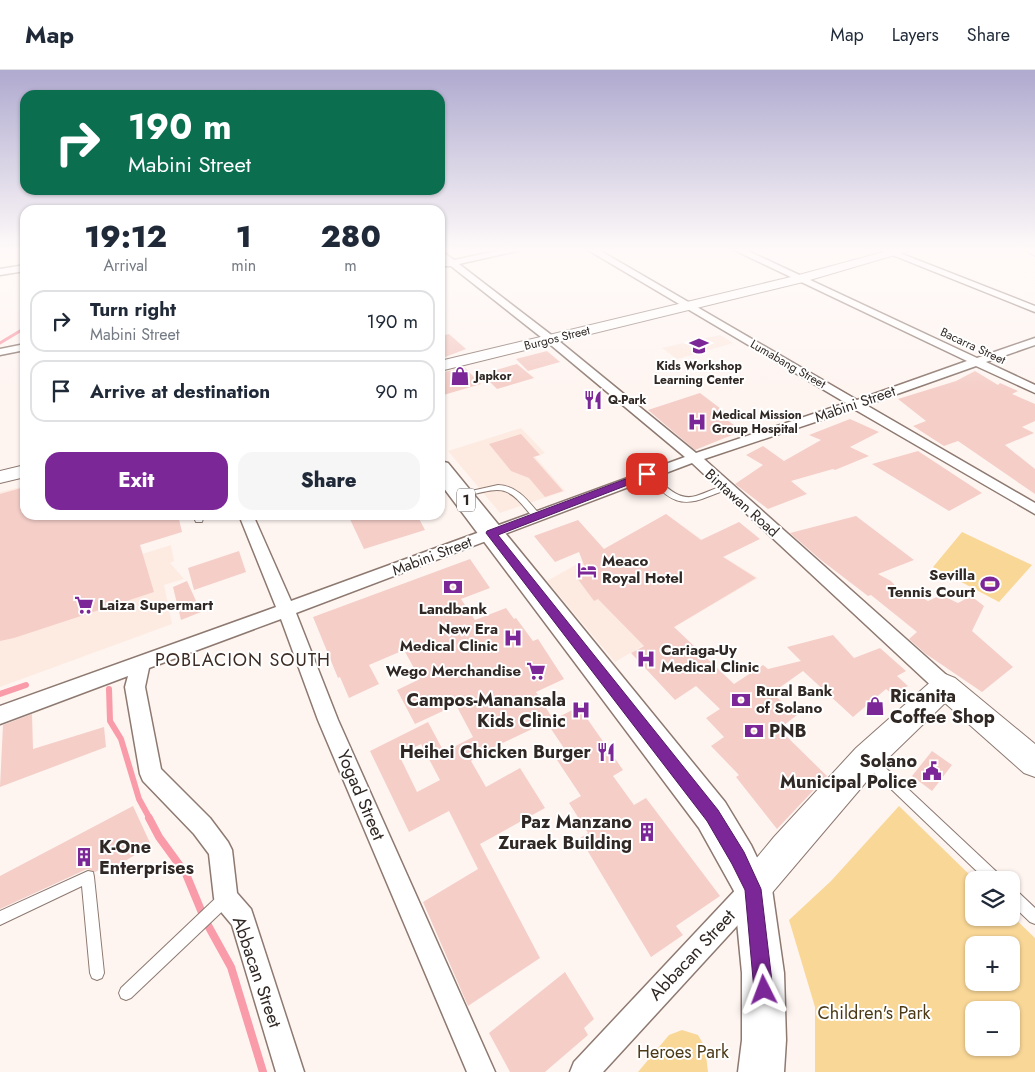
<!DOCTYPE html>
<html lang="en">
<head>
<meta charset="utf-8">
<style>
	body { margin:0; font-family:Jost,sans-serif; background:#f6f6f7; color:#1f2937; height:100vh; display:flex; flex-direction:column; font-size:19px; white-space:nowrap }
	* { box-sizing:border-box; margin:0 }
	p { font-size:16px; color:#747a83 }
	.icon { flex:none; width:28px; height:28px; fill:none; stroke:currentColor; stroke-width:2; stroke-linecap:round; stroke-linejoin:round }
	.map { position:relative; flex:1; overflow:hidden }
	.panel { position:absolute; left:20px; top:135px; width:425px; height:315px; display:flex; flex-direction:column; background:#fff; border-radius:15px; box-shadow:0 1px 4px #0004 }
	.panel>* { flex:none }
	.banner { position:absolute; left:20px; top:20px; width:425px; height:105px; border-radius:15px; box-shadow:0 1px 4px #0004; background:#0b6e4f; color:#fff; overflow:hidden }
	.buttons { position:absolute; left:965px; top:801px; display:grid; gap:10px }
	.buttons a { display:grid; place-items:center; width:55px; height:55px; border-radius:10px; background:#fff; box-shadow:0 1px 4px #0004; font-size:25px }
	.pin { position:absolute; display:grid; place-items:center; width:42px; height:42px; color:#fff; margin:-21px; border-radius:10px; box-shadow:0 2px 8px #0006 }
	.me { position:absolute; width:55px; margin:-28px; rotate:357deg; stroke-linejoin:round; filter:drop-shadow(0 0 4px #0008) }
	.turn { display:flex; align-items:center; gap:18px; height:105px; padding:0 25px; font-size:22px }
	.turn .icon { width:65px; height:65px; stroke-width:2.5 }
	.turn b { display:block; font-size:35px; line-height:42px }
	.eta { display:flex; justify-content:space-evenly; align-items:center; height:85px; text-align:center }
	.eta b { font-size:30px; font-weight:800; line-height:35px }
	.button { display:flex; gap:10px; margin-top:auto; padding:10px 25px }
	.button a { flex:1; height:58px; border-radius:15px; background:#7c2797; color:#fff; font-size:20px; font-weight:800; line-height:58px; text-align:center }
	.button a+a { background:#f6f6f7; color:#1f2937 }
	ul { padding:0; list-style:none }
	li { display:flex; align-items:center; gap:15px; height:62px; margin:0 10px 8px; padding:0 15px; border:2px solid #e0e1e3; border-radius:15px }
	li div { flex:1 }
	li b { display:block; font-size:19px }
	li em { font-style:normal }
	header { display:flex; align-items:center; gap:30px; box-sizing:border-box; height:70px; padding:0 25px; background:#fff; border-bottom:1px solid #e0e1e3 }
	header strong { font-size:24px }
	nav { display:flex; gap:28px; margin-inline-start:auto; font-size:18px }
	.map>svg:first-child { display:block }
	.built { fill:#fdebe2 }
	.green { fill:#f9d797; fill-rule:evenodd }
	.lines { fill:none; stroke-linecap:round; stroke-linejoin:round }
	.stream-far2 { stroke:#f99ba9; stroke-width:3 }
	.stream-far1 { stroke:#f99ba9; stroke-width:6 }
	.stream { stroke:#f99ba9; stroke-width:8 }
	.building { fill:#f5cec8; fill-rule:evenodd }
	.lane-casing { stroke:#8d7970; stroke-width:2 }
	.street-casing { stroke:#8d7970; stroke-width:3 }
	.secondary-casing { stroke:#8d7970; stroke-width:2 }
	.primary-casing { stroke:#8d7970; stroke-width:3 }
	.lane { fill:#fff; fill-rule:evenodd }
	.street { fill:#fff; fill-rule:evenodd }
	.secondary { fill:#fff; fill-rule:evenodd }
	.primary { fill:#fff; fill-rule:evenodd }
	.route { fill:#7c2797; stroke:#511962 }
	.labels { text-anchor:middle; stroke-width:4; stroke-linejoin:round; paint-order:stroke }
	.far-street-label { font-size:12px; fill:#302824; stroke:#fff }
	.far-poi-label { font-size:12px; font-weight:bold; fill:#302824; stroke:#fff; text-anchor:start }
	.shield { fill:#fff; stroke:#6e6866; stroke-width:1 }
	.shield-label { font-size:14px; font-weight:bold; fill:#302824 }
	.street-label { font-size:15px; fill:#302824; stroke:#fff }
	.poi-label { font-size:15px; font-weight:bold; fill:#302824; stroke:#fff; text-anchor:start }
	.quarter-label { font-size:18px; letter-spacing:1px; fill:#3d2c24; stroke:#fff }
	.near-poi-label { font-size:18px; font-weight:bold; fill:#302824; stroke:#fff; text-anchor:end }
	.near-street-label { font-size:18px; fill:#302824; stroke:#fff }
	.near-park-label { font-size:18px; fill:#4c3a17; stroke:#fff }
</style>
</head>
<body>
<header>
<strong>Map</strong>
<nav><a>Map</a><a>Layers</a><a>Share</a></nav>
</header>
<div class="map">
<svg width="1035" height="1002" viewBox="0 0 1035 1002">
	<rect width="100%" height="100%" fill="#fef5f1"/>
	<!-- built -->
	<g class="built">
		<polygon points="720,265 733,273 677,289 662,278"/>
		<polygon points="521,358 545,383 535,387 565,421 500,443 448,381"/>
		<polygon points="25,416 25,445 72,445 78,504 171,475 174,491 170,493 184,509 164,515 172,554 0,617 0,422"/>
		<polygon points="666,444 705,472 703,474 758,508 615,592 547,511"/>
	</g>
	<!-- green -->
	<g class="green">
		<polygon points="962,462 1032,495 999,532 933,497"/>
		<path d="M899,736L975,810L974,848H1011V845L1035,868V1002H815V937L789,850L831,811ZM974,875H1011V912H974ZM974,940H1011V978H974Z"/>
		<polygon points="682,960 698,965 705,977 708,1002 638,1002 669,965"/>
	</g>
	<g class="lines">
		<!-- stream-far2 -->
		<polyline class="stream-far2" points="0,273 25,258"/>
		<!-- stream-far1 -->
		<g class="stream-far1">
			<polyline points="109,619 110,651 121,669 139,729 150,749"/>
			<polyline points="0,624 26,615"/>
		</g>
		<!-- stream -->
		<polyline class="stream" points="149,748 159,767 186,804 205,850 231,897 263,1002"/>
	</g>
	<!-- building -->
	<g class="building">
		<polygon points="449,264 466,279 440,289 440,266"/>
		<polygon points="547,281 560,292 528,301 516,289"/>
		<polygon points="517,294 534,308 497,319 482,304"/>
		<polygon points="464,297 481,314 440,326 440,303"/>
		<polygon points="975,301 998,315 1000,313 1018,321 1012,324 1035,334 1035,351 1022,357 1034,363 1005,375 1035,399 1035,424 958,371 944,376 913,356 926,351 898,329 956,311"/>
		<polygon points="700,323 725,342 719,344 742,361 695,380 648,340"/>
		<polygon points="850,349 879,362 850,377 869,386 835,400 833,399 791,411 807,424 768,439 735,414 763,395 746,385 763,376 784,391 821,370 809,365"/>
		<polygon points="521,364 540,385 533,387 563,421 545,427 529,408 511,401 489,374"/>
		<polygon points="918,381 982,423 949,441 872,394"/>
		<polygon points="25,417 25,445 68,445 68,450 87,445 178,445 182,462 140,475 154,522 14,568 0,571 0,424"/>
		<polygon points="666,444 701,470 739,452 760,469 723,487 756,508 674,557 734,614 763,595 768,599 801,591 787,577 833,565 854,588 880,578 906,601 897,606 908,616 892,624 886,619 853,647 803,601 772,623 797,645 779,659 827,706 777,759 736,707 739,705 711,676 724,667 706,648 720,639 696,616 675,630 631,583 644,576 598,529 594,531 577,508 587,503 579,482 555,492 534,466 578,450 604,479"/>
		<polygon points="348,445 417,445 425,460 364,479"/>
		<polygon points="856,446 914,490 878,504 891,511 903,524 908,520 928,531 941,525 958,533 971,526 984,536 972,561 1013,597 982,622 926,584 909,569 917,562 871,525 868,526 821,490 790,463"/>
		<polygon points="239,481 246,502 194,520 188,498"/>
		<path d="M470,489L490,518L461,529L475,550L506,538L514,549L516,548L533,571L538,569L564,609L536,622L553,649L473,687L474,689L471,691L486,717L520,698L545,738L480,774L540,888L468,936L423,832L478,799L449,741L409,762L370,681L428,652L444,682L473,667L456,635L415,654L397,620L420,609L404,580L369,595L379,614L349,628L340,607L338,608L313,547ZM421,674L440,710L417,722L399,685Z"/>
		<polygon points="187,511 201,542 181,550 173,517"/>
		<polygon points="582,635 589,645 586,647 623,700 613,706 634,735 646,728 720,826 676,856 683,865 651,887 580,768 588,763 569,733 581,726 557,690 568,684 547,653"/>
		<polygon points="32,644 33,679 104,657 106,677 0,717 3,655"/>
		<polygon points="932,681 952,695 932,721 912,706"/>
		<polygon points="133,736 151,775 104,804 103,798 95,802 87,799 0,839 0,806"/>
		<polygon points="565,902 594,949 584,958 588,965 545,1002 510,1002 489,963"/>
	</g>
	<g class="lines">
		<!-- lane casing -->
		<g class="lane-casing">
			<g id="lane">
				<path d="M644,402H650C663,413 677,432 696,426C706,423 715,418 725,415L729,417C723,422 714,424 707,427C676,440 667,425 644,406Z"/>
				<path d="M498,415C518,416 528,431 540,445L541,447L540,449H534C506,413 504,417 462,427L458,425L462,423Z"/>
				<polygon points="196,445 204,445 202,452 196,452 195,450"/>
				<polygon points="870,686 874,687 1000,805 1001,810 986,810 866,695 864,691 866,687"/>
				<polygon points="88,801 93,802 94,807 104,903 102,908 97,910 92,908 90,903 82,816 0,855 0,841"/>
				<polygon points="1011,819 1016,820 1035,838 1035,854 1030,852 1011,834"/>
				<polygon points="225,822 230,824 232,829 230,834 131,928 126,930 121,928 119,923 121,918 220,824"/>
			</g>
		</g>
		<!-- street casing -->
		<g class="street-casing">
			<g id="street">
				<polygon points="440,180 454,190 502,180 521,180 459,194 554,267 696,383 846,333 588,180 599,180 857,330 967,291 734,180 746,180 977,288 1035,268 1035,275 986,292 1035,315 1035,323 976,296 866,335 1035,433 1035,444 854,339 704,389 952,610 955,616 952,622 945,624 938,622 692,393 296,543 338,650 495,1002 467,1002 318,650 281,549 149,598 145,617 161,699 210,748 228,772 232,780 237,823 251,839 254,848 304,1002 276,1002 232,855 217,837 214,828 209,784 194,764 143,711 140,704 125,617 128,606 0,654 0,636 276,537 239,445 253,445 291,531 685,387 546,271 451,196 443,196 442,194 446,192 440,187"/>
				<polygon points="880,180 892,180 1035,236 1035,242"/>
				<polygon points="25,195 25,201 0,205 0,199"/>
				<polygon points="25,274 25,280 0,285 0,279"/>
				<polygon points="750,811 759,814 762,823 759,832 603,1002 570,1002 574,992 741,814"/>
			</g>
		</g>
		<!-- secondary casing -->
		<g class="secondary-casing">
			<g id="secondary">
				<polygon points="891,180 912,180 803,212 440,301 440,291 795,206"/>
				<polygon points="1025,180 1035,180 1035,186"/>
				<polygon points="25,395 25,407 0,413 0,401"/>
				<polygon points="945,604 955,608 1035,674 1035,707 1024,703 945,633 878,698 765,831 753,837 741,831 735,819 741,807 774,767 856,678 935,608"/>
			</g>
		</g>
		<!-- primary casing -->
		<g class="primary-casing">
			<polygon id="primary" points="440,391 448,393 725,732 751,775 772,819 784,903 786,970 784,1002 738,1002 742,970 742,903 734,821 699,758 440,413"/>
		</g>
		<!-- lane -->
		<use href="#lane" class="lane"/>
		<!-- street -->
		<use href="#street" class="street"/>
		<!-- secondary -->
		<use href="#secondary" class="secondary"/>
		<!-- primary -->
		<use href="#primary" class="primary"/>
	</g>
	<!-- sky -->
	<linearGradient id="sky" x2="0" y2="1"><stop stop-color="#afaacf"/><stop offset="0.56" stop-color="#fffaf9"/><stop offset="1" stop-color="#fffaf9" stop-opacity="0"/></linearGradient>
	<rect width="1035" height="321" fill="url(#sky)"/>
	<!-- route -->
	<polygon class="route" points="647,401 652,404 651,406 498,465 718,740 744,782 761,819 773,920 770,926 764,929 757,926 754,920 745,820 732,794 707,751 486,463 487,461"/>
	<!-- icons -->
	<defs>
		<g id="school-bare" transform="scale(1.5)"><path d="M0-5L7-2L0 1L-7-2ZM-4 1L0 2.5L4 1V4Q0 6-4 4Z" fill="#7c2797" stroke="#fff" stroke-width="2.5" paint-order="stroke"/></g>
		<g id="shop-bare" transform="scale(1.5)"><path d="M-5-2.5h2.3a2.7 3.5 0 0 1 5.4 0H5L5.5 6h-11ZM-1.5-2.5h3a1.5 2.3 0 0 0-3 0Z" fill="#7c2797" stroke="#fff" stroke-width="2.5" paint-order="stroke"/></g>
		<g id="restaurant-bare" transform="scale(1.5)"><path d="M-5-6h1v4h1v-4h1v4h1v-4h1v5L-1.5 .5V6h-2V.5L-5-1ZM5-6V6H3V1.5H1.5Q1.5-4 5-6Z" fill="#7c2797" stroke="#fff" stroke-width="2.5" paint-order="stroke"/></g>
		<g id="hospital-bare" transform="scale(1.5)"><path d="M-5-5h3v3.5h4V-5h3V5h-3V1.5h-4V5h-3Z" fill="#7c2797" stroke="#fff" stroke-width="2.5" paint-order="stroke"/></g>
		<g id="hotel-bare" transform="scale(1.5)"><path d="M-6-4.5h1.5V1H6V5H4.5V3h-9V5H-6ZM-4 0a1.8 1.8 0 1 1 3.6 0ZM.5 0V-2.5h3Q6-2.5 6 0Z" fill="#7c2797" stroke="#fff" stroke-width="2.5" paint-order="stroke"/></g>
		<g id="stadium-bare" transform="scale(1.5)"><path d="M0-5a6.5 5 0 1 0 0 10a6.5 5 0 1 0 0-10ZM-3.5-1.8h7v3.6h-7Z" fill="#7c2797" stroke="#fff" stroke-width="2.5" paint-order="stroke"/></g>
		<g id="bank-bare" transform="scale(1.5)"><path d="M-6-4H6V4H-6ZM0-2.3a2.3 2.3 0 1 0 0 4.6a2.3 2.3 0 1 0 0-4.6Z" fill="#7c2797" stroke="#fff" stroke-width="2.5" paint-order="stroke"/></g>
		<g id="supermarket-bare" transform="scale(1.5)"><path d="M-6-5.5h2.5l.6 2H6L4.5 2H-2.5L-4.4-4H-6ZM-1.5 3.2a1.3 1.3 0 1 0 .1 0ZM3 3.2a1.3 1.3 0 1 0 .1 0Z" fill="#7c2797" stroke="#fff" stroke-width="2.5" paint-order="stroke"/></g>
		<g id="civic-bare" transform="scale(1.5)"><path d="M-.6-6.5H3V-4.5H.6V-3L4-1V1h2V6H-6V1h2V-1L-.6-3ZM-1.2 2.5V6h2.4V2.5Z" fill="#7c2797" stroke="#fff" stroke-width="2.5" paint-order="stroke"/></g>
		<g id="building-bare" transform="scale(1.5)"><path d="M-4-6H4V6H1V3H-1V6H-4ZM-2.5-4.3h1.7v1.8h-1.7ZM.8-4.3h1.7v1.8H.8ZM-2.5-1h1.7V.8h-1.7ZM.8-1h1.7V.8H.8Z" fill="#7c2797" stroke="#fff" stroke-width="2.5" paint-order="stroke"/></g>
	</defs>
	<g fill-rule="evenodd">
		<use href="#school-bare" x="699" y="276"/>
		<use href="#shop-bare" x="460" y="306"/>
		<use href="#restaurant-bare" x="593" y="330"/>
		<use href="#hospital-bare" x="697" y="352"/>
		<use href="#hotel-bare" x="587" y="500"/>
		<use href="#stadium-bare" x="990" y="514"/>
		<use href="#bank-bare" x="453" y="517"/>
		<use href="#supermarket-bare" x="84" y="535"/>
		<use href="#hospital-bare" x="513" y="568"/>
		<use href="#hospital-bare" x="646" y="589"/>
		<use href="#supermarket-bare" x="536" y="601"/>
		<use href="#bank-bare" x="741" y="630"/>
		<use href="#shop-bare" x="875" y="636"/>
		<use href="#hospital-bare" x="581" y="640"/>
		<use href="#bank-bare" x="754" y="661"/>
		<use href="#restaurant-bare" x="606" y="682"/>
		<use href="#civic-bare" x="932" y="701"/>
		<use href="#building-bare" x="647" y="762"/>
		<use href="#building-bare" x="84" y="787"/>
	</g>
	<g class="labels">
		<!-- far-street labels -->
		<g class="far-street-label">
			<text transform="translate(557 268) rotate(-14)" y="4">Burgos Street</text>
			<text transform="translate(973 276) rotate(25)" y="4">Bacarra Street</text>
			<text transform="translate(788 294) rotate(30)" y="4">Lumabang Street</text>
		</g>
		<!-- far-poi labels -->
		<g class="far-poi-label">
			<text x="699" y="300" text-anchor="middle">Kids Workshop<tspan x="699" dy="14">Learning Center</tspan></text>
			<text x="475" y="310">Japkor</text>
			<text x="608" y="334">Q-Park</text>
			<text x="712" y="349">Medical Mission<tspan x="712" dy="14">Group Hospital</tspan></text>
		</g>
		<!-- shield labels -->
		<rect class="shield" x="457" y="418.5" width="18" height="23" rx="4"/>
		<g class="shield-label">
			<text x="466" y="435">1</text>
		</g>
		<!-- street labels -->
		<g class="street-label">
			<text transform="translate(855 334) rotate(-19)" y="5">Mabini Street</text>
			<text transform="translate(742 433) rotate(42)" y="5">Bintawan Road</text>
			<text transform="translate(432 486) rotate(-21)" y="5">Mabini Street</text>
		</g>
		<!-- poi labels -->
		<g class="poi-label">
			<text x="602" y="496">Meaco<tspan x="602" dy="17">Royal Hotel</tspan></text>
			<text x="975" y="510" text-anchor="end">Sevilla<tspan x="975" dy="17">Tennis Court</tspan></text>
			<text x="99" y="540">Laiza Supermart</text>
			<text x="453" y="544" text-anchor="middle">Landbank</text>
			<text x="498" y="564" text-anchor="end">New Era<tspan x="498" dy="17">Medical Clinic</tspan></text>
			<text x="661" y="585">Cariaga-Uy<tspan x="661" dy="17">Medical Clinic</tspan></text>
			<text x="521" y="606" text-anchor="end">Wego Merchandise</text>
			<text x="756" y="626">Rural Bank<tspan x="756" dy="17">of Solano</tspan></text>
		</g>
		<!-- quarter labels -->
		<g class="quarter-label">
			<text x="243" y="596">POBLACION SOUTH</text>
		</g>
		<!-- near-poi labels -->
		<g class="near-poi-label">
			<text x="890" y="632" text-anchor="start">Ricanita<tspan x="890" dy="21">Coffee Shop</tspan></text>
			<text x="566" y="636">Campos-Manansala<tspan x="566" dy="21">Kids Clinic</tspan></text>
			<text x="769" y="667" text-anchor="start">PNB</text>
			<text x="591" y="688">Heihei Chicken Burger</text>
			<text x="917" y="697">Solano<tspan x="917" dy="21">Municipal Police</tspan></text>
			<text x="632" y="758">Paz Manzano<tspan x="632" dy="21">Zuraek Building</tspan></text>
			<text x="99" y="783" text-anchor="start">K-One<tspan x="99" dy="21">Enterprises</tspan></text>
		</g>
		<!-- near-street labels -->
		<g class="near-street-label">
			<text transform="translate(361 725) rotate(67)" y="6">Yogad Street</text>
			<text transform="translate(692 885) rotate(-47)" y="6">Abbacan Street</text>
			<text transform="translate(257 902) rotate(71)" y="6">Abbacan Street</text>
		</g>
		<!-- near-park labels -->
		<g class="near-park-label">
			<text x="874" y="949">Children's Park</text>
			<text x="683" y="988">Heroes Park</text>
		</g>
	</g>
</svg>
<div class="buttons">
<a><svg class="icon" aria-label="layers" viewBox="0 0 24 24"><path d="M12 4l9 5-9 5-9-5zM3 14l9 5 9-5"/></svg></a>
<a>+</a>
<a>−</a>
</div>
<div class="pin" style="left:647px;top:404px;background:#d93025"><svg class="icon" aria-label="arrive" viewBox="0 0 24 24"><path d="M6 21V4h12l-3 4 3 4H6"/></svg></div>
<svg class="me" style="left:764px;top:920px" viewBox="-20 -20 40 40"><path d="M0-17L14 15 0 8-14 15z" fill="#7c2797" stroke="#fff" stroke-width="4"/></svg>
<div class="banner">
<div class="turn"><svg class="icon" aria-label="right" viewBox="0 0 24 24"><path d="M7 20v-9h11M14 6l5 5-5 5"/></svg><div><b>190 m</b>Mabini Street</div></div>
</div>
<section class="panel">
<div class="eta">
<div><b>19:12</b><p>Arrival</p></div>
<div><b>1</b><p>min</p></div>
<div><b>280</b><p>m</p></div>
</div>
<ul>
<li><svg class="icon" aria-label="right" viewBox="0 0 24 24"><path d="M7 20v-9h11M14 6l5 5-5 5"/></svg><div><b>Turn right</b><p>Mabini Street</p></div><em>190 m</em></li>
<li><svg class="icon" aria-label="arrive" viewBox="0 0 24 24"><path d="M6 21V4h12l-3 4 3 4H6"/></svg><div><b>Arrive at destination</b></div><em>90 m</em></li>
</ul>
<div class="button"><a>Exit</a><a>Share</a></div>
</section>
</div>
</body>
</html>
